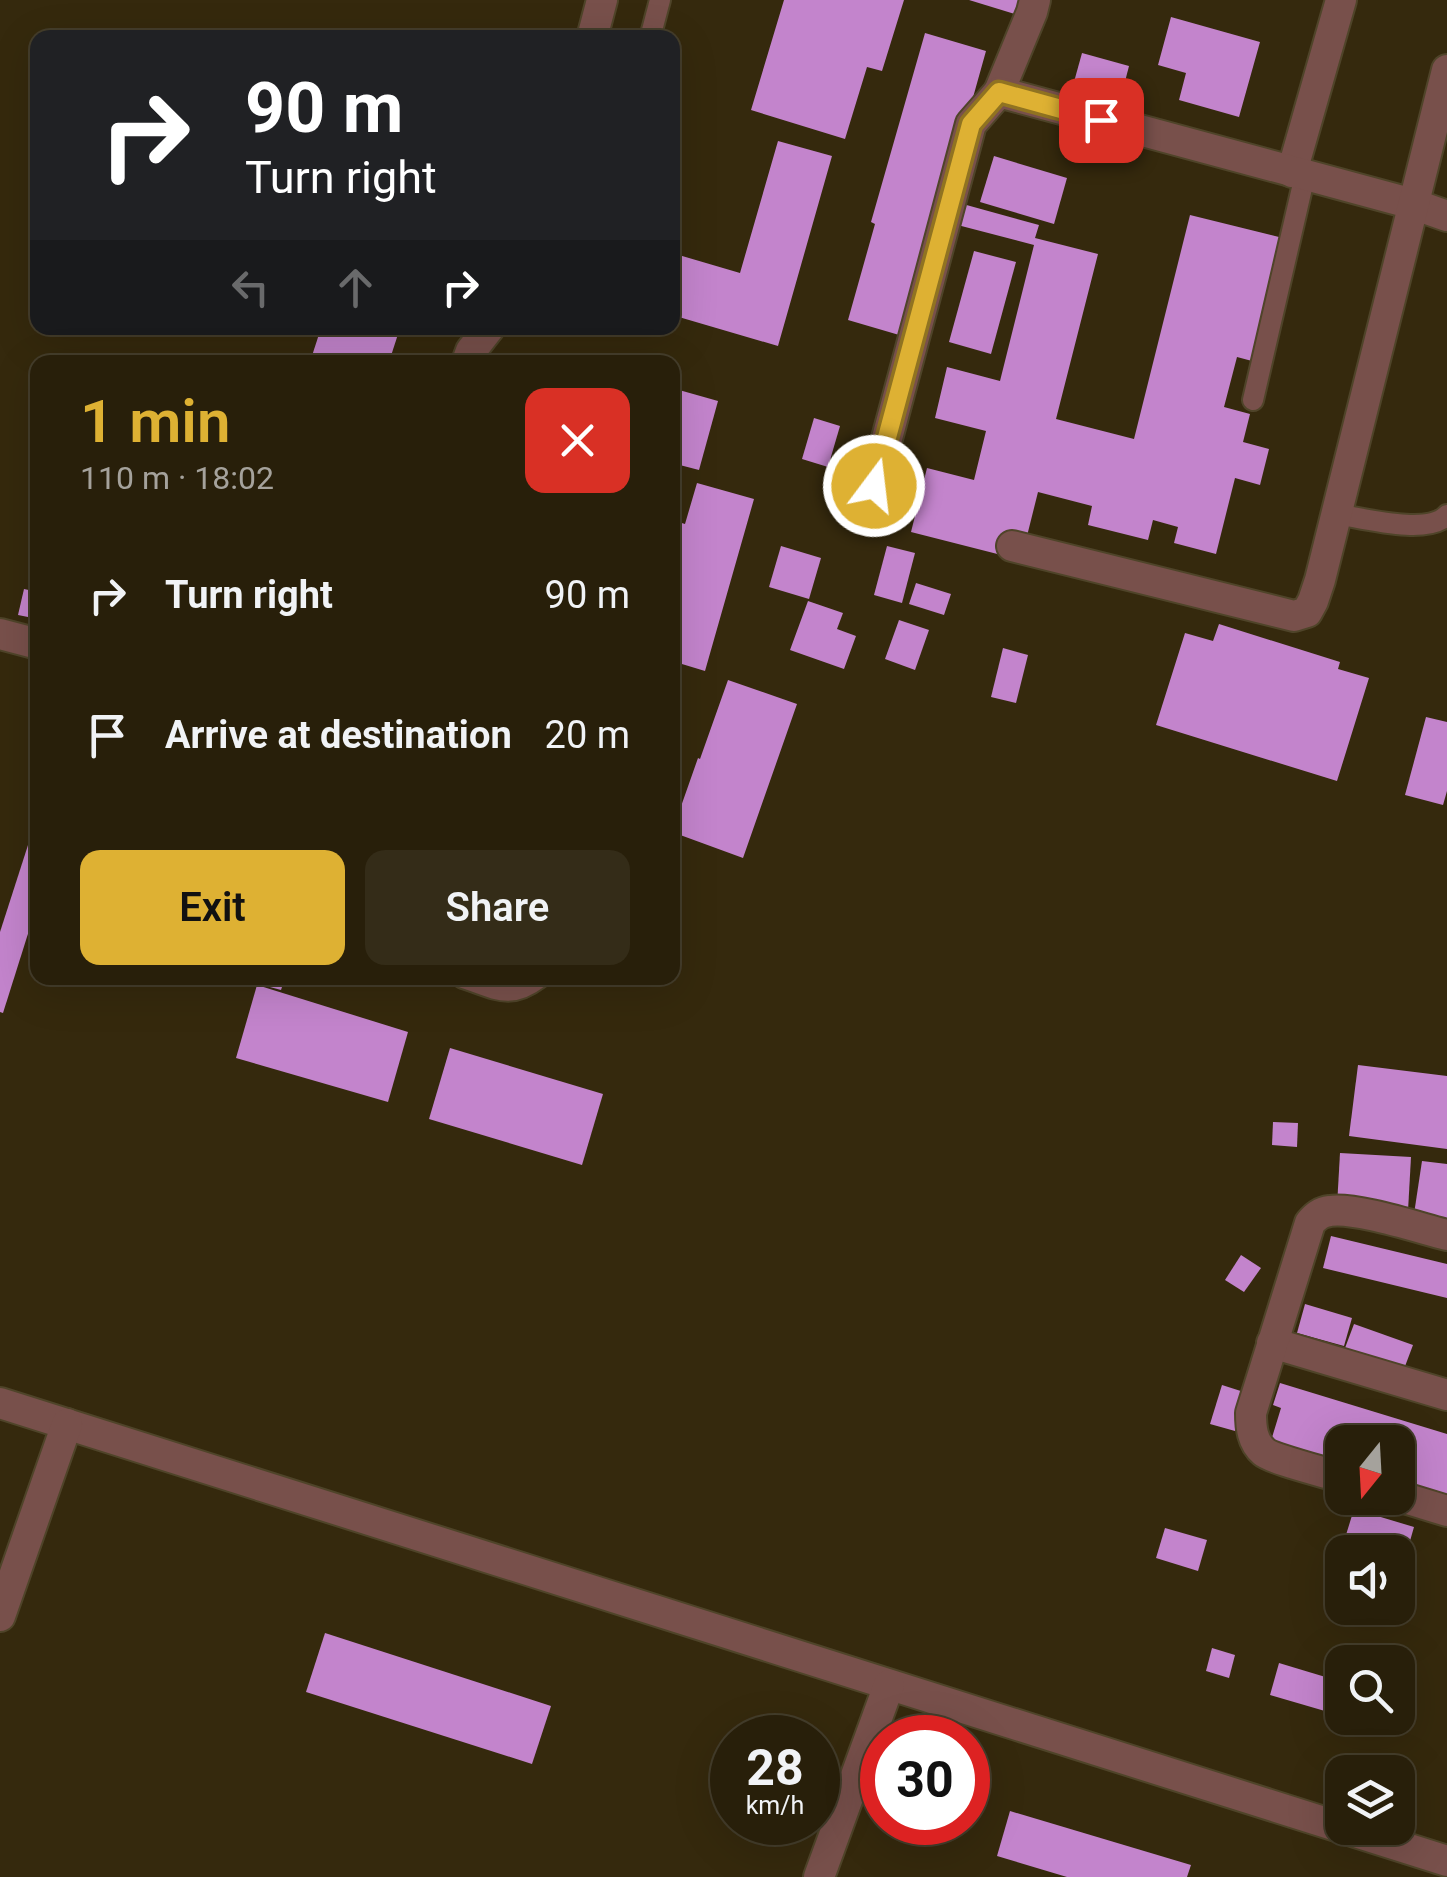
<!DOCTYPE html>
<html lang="en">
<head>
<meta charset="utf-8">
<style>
	body { margin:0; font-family:Roboto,sans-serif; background:#342c18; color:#f1f3f6; height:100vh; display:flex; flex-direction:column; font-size:38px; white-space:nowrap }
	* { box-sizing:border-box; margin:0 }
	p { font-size:32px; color:#a5a29c }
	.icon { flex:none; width:55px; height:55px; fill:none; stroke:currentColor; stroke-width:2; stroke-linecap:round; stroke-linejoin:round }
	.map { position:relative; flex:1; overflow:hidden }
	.panel { position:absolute; left:30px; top:355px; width:650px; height:630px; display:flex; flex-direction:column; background:#281f0a; border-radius:20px; box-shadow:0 10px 40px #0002,0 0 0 2px #443d2b }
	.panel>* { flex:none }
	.top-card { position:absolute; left:30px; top:30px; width:650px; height:305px; border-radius:20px; box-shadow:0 10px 40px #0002,0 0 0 2px #443d2b; background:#202124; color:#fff; overflow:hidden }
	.needle { width:65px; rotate:198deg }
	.tools { position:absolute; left:1325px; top:1425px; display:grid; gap:20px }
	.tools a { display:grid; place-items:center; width:90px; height:90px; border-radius:20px; background:#281f0a; box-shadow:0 10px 40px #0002,0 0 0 2px #443d2b; font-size:50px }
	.speed { position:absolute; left:710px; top:1715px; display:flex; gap:20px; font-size:50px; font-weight:700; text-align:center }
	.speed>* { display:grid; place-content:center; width:130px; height:130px; border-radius:50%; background:#281f0a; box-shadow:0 10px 40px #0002,0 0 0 2px #443d2b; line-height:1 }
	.speed small { font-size:25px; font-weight:400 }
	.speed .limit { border:15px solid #d22; background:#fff; color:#111 }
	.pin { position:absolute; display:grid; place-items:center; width:85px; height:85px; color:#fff; margin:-42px; border-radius:20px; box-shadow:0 5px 15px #0006 }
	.me { position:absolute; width:110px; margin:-55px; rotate:15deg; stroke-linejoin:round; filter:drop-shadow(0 0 8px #0008) }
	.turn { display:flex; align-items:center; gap:35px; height:210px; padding:0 50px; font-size:45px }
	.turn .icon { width:130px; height:130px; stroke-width:2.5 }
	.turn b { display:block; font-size:70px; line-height:85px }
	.lanes { display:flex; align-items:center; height:95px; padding:0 50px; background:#0003; justify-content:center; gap:50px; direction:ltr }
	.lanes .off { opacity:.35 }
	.round { display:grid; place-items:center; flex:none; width:105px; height:105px; border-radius:20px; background:#342c18 }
	.summary { display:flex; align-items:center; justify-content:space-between; height:170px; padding:0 50px }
	h1 { font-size:60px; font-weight:600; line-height:75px; color:#deb133 }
	.primary-button { display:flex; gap:20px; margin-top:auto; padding:20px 50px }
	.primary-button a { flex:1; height:115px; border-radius:20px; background:#deb133; color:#111; font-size:40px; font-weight:600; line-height:115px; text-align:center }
	.primary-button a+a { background:#342c18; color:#f1f3f6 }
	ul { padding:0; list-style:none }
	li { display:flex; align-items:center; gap:30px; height:140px; padding:0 50px }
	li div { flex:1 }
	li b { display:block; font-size:38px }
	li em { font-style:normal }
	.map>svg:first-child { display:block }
	.building { fill:#c384cc }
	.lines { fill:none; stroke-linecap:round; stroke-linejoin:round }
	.lane-casing { stroke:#4f4429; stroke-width:24 }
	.street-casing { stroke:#4f4429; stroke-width:34 }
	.lane { stroke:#78504b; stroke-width:20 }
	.street { stroke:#78504b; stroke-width:30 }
	.route-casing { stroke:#907321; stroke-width:25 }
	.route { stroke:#deb133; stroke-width:18 }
</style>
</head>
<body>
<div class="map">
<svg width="1447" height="1877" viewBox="0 0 1447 1877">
	<rect width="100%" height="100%" fill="#35290d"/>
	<!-- building -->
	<g class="building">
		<polygon points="784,0 904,0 882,71 867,67 845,139 751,110"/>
		<polygon points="969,0 1022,0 1018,15"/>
		<polygon points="1171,17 1260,42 1239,117 1179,100 1186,73 1158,65"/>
		<polygon points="925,33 986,51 906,337 848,320 875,224 871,222"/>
		<polygon points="1082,53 1129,66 1117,113 1069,100"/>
		<polygon points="778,141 832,156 778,346 672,315 672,253 740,273"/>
		<polygon points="994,156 1067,178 1054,224 980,202"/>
		<polygon points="952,201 1039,225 1035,238 1098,254 1056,419 1134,439 1190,215 1283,238 1252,361 1237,357 1224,407 1250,414 1243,442 1269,449 1260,485 1235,478 1216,554 1174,543 1178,527 1153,520 1148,540 1088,525 1092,506 1038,492 1021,560 911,532 927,468 974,480 986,431 935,418 947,367 1000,381 1034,245 946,222"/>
		<polygon points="974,251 1016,262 991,354 949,342"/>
		<polygon points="321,328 400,328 389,362 310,362"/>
		<polygon points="672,388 718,401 699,470 672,463"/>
		<polygon points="814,418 840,426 828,467 802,459"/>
		<polygon points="697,483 754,499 705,671 672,661 672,520 685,524"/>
		<polygon points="781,546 821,558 809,599 769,587"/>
		<polygon points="887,546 915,553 902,603 874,595"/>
		<polygon points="916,583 951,594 944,615 909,604"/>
		<polygon points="24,589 38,592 38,619 18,615"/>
		<polygon points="808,601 843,613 837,629 856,636 844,669 790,650"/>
		<polygon points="899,620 929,630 915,670 885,659"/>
		<polygon points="1219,624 1340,662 1338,669 1369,678 1337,781 1156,725 1185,633 1213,641"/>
		<polygon points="1003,648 1028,655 1016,703 991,697"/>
		<polygon points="728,680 797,704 743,858 672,832 698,758 700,759"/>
		<polygon points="1426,717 1447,722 1447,791 1443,805 1405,795"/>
		<polygon points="38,814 38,902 3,1013 0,1012 0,932"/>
		<polygon points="256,978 285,978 281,990 255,983"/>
		<polygon points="257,985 408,1032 388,1102 236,1058"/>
		<polygon points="450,1048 603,1094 582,1165 429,1119"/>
		<polygon points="1358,1065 1447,1076 1447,1149 1349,1136"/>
		<polygon points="1273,1122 1298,1123 1297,1147 1272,1145"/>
		<polygon points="1340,1153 1411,1157 1408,1211 1337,1206"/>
		<polygon points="1422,1161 1447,1164 1447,1218 1414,1214"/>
		<polygon points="1331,1236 1447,1264 1447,1298 1323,1268"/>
		<polygon points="1241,1255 1261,1268 1244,1292 1225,1280"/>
		<polygon points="1305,1304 1352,1318 1344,1346 1297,1333"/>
		<polygon points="1354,1324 1413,1345 1404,1369 1345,1348"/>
		<polygon points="1280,1383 1447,1434 1447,1498 1398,1483 1398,1442 1342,1442 1342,1466 1270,1444 1281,1408 1273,1405"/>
		<polygon points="1222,1385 1247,1393 1235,1431 1210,1424"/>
		<polygon points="1354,1509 1414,1527 1402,1569 1398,1567 1398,1552 1341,1551"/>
		<polygon points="1165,1528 1207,1540 1198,1571 1156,1558"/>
		<polygon points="325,1633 551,1706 532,1764 306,1692"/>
		<polygon points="1212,1648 1235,1655 1229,1678 1206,1671"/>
		<polygon points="1279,1663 1342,1682 1342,1716 1270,1695"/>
		<polygon points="1010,1811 1191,1865 1187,1877 1067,1877 997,1856"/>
	</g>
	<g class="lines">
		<!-- lane casing -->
		<g class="lane-casing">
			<g id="lane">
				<polyline points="650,38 660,0"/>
				<polyline points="1253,400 1305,175"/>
				<path d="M1336,514C1363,518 1428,536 1447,515"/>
				<path d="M463,978C495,988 509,1001 539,978"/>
			</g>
		</g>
		<!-- street casing -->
		<g class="street-casing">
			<g id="street">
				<polyline points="592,38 602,0"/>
				<polyline points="999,92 1032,12 1035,0"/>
				<polyline points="1292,172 1341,0"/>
				<polyline points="467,362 471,351 489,328"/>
				<polyline points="874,487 971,124 999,92 1413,204 1447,216"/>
				<polyline points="1012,546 1294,616 1307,612 1313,601 1320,580 1447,70"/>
				<polyline points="0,634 38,644"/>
				<polyline points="1272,1343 1447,1395"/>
				<polyline points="0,1403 1447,1861"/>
				<path d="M1342,1478C1328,1473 1272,1459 1264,1452C1252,1442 1251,1427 1251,1413L1310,1223C1316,1216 1321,1212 1330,1211C1355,1207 1419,1228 1447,1235"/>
				<polyline points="1398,1496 1447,1511"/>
				<polyline points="0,1616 67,1424"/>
				<polyline points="819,1877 889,1685"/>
			</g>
		</g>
		<!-- lane -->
		<use href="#lane" class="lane"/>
		<!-- street -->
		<use href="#street" class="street"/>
	</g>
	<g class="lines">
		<!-- route casing -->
		<g class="route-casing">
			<polyline id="route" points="874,486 971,124 999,92 1101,120"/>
		</g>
		<!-- route -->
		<use href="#route" class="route"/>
	</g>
</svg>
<div class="tools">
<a><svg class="needle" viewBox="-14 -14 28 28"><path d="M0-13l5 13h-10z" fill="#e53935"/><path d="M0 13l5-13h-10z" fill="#a5a29c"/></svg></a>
<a><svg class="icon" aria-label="sound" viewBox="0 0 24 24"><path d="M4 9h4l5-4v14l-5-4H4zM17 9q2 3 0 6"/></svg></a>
<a><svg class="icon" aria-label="search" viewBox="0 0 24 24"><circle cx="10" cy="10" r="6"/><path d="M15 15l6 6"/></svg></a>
<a><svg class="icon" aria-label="layers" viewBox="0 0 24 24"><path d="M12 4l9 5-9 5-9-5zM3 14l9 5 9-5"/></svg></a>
</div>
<div class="speed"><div>28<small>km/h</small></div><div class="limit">30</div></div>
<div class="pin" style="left:1101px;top:120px;background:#d93025"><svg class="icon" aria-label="arrive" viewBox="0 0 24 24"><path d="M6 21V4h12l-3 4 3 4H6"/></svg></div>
<svg class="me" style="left:874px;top:486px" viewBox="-20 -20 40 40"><circle r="17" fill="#deb133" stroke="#fff" stroke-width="3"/><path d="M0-11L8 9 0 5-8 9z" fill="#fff"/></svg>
<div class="top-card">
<div class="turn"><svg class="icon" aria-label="right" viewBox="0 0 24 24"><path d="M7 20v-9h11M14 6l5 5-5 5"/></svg><div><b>90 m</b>Turn right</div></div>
<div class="lanes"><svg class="icon off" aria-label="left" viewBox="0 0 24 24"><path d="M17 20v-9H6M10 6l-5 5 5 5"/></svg><svg class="icon off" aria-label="ahead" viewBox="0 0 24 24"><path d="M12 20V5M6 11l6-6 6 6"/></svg><svg class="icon" aria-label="right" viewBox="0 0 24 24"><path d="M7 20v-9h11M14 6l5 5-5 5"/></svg></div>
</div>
<section class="panel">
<div class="summary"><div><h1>1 min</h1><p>110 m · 18:02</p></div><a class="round" style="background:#d93025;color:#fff"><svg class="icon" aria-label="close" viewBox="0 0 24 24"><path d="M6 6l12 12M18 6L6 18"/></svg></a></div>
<ul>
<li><svg class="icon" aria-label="right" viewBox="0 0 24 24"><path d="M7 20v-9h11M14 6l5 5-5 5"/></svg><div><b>Turn right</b></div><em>90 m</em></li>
<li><svg class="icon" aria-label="arrive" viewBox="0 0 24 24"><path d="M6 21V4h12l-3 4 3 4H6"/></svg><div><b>Arrive at destination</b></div><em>20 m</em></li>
</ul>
<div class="primary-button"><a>Exit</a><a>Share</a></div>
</section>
</div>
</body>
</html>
